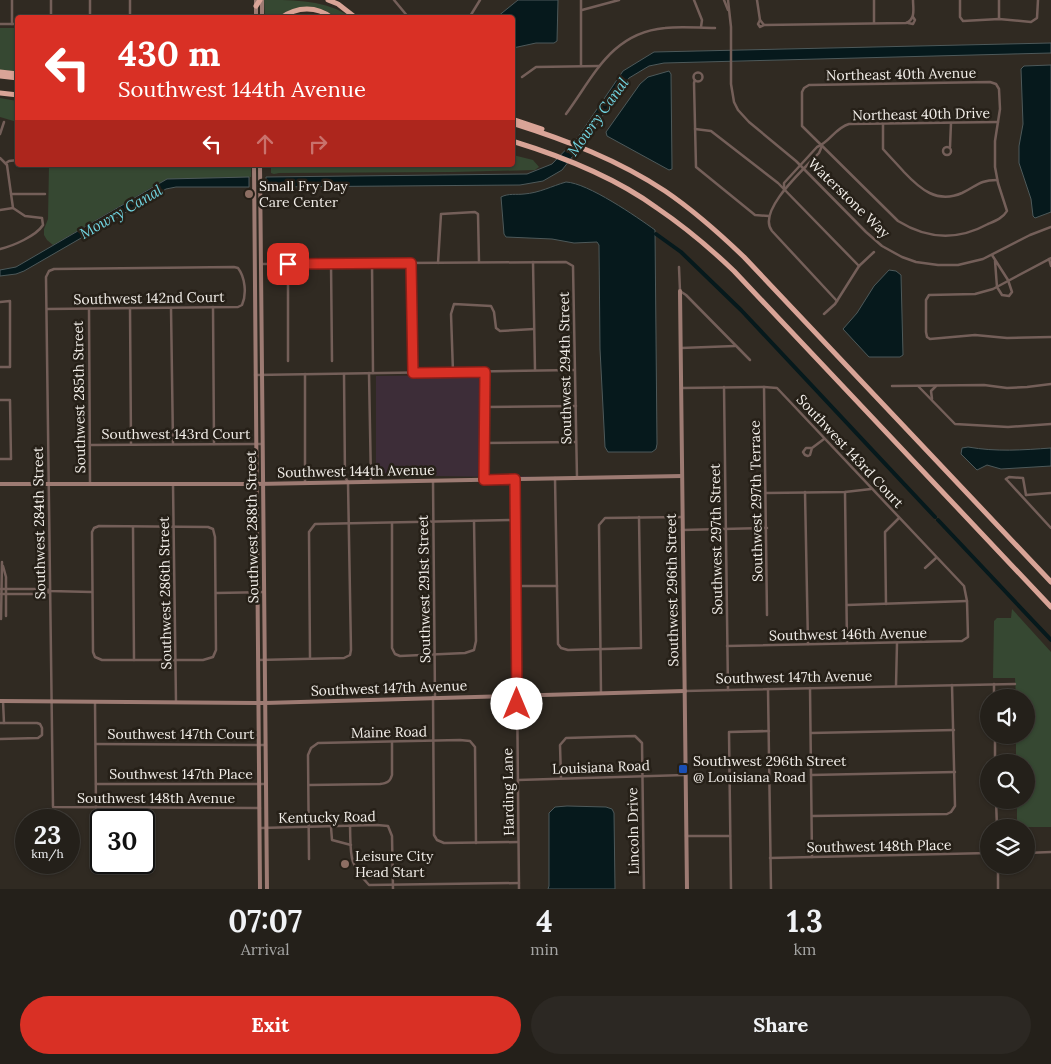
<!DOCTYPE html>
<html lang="en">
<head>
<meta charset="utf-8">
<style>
	body { margin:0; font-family:Lora,serif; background:#2c2823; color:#f1f3f6; height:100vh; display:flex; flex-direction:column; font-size:19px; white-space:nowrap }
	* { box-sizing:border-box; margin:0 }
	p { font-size:16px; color:#a3a3a2 }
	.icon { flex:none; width:28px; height:28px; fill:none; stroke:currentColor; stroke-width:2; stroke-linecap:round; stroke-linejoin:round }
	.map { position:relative; height:889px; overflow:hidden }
	.details { display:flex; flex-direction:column; background:#24201a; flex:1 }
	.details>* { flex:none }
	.guide { position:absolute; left:15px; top:15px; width:500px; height:152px; border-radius:5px; box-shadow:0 1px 4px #0004,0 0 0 1px #413e39; background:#d93025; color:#fff; overflow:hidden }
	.tools { position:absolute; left:980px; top:689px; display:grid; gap:10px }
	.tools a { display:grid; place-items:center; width:55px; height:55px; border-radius:50%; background:#24201a; box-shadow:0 1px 4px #0004,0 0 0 1px #413e39; font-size:25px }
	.speed { position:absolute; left:15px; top:809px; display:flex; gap:10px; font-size:25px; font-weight:700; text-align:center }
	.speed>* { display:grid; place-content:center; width:65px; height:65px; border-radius:50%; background:#24201a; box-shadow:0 1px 4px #0004,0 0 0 1px #413e39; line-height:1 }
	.speed small { font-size:12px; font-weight:400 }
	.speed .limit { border:2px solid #111; border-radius:8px; background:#fff; color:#111 }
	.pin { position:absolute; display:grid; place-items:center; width:42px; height:42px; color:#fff; margin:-21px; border-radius:10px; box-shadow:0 2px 8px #0006 }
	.me { position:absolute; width:55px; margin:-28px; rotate:0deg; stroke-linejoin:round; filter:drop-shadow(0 0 4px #0008) }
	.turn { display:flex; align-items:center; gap:18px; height:105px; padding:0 20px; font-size:22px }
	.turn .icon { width:65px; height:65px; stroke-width:2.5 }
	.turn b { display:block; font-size:35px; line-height:42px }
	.lanes { display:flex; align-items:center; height:48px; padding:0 20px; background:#0003; justify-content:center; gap:25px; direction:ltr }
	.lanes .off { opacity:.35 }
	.eta { display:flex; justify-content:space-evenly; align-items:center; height:85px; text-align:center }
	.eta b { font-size:30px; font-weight:700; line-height:35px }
	.button { display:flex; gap:10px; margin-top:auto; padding:10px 20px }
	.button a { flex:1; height:58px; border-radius:30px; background:#d93025; color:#fff; font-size:20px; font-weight:700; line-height:58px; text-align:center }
	.button a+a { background:#2c2823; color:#f1f3f6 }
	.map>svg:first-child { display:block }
	.education { fill:#3d2d38 }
	.green { fill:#364832 }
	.water { fill:#06191c; stroke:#4d595a }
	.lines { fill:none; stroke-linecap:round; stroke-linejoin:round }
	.canal { stroke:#06191c; stroke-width:4 }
	.street { stroke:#745f59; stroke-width:2.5 }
	.secondary { stroke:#9d7b73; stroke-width:4 }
	.highway { stroke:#d9a497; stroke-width:5 }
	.route-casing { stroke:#8d1f18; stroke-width:12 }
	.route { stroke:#d93025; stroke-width:9 }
	.education-dot { fill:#8d6e63; stroke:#262018; stroke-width:2 }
	.transit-dot { fill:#1a4fb4; stroke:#262018; stroke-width:2 }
	.labels { text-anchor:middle; stroke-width:5; stroke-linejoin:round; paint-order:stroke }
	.street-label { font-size:14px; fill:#f2eee9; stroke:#262018 }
	.poi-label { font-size:14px; fill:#f2eee9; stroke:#262018; text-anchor:start }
	.water-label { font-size:15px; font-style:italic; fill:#71d4e1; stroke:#262018 }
</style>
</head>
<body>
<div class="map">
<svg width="1051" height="889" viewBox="0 0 1051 889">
	<rect width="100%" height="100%" fill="#302a22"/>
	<!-- education -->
	<polygon class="education" points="477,375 481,382 481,474 555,478 379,475 376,472 376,376"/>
	<!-- green -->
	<g class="green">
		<path d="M264,0C297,0 325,0 351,17H337L324,10L306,7L286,12L279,17H265Z"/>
		<polygon points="0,28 17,28 17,72 0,70"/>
		<polygon points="0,98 17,101 17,122 0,117"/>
		<polygon points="513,155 533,160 539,167 535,170 452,172 279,173 274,174 271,173 271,165 512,165"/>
		<polygon points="49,165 251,165 251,177 159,183 53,245 47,240 44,235 44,229 48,219"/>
		<polygon points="1012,609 1051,652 1051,827 1017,827 1017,800 1026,800 1026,762 1016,762 1016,735 1026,735 1026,698 1016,697 1015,678 993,678 994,621 997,618 1011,618"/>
	</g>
	<!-- water -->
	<g class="water">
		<polygon points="518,0 558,0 557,41 554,43 536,43 513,48 512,18 497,17"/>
		<polygon points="1051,43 1051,53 664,63 649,66 629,78 587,138 562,170 543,181 520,185 266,187 266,177 527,174 552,164 578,137 623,71 654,52"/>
		<polygon points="1051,65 1051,212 1035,218 1033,216 1031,199 1019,163 1019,146 1023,124 1021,69 1024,66"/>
		<polygon points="669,71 671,74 672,169 669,170 607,136 606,132 640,84 648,77"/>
		<polygon points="249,177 249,187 176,187 166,189 24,271 16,274 0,276 0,270 16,267 167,179"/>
		<path d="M566,182C588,183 637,217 655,230L657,444L656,449L652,452H608L605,447L600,349L599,245L597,242L574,243L552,239L506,237L504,234L501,197C509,193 516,195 524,194C539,193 552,186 566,182Z"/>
		<polygon points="889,270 896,271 901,275 903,355 900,357 869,357 843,329 857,313 874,286"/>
		<path d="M968,447C996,452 1023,450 1051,448V466L1001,469L987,465L977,470L961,454L962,448Z"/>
		<polygon points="567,806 606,807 612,809 614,813 615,889 548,889 549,886 549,813 555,807"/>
	</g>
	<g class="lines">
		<!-- canal -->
		<g class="canal">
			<polyline points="656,234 681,252 741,310 935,517"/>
			<polyline points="938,520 1051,640"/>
		</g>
		<!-- street -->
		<g class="street">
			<polyline points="12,0 12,24"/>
			<polyline points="51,0 51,18"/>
			<polyline points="90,0 90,18"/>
			<polyline points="130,0 130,18"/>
			<polyline points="394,0 409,18"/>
			<polyline points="581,0 581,66"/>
			<polyline points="694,0 702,20 701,27"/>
			<polyline points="724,0 728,10"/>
			<polyline points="728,0 731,27 731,84 734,102 738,110 749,122 796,161 866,232 882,246 902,257 916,262 938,265 958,265 983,259 1030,235 1051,227"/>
			<path d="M757,0L760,20L764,25L906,23C916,19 913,9 913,0"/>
			<polyline points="874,0 874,23"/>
			<polyline points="960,0 960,17 963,21 999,19 1031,22 1037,18 1038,0"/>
			<polyline points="999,0 999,18"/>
			<polyline points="582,10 619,0"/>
			<polyline points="469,18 480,0"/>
			<polyline points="760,20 758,24 760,27 764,25"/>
			<polyline points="908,23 913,24 915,20 913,17"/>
			<polyline points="0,24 18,24"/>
			<circle cx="698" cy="77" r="4.5"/>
			<polyline points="522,77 536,67 599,66"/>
			<polyline points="695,80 694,83 696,167 755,215 769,216"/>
			<path d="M990,82L996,84L999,89L1000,109L995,141V167L998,183L1007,211C1003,218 995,221 988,224C957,241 927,239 898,221L802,126V92L804,88L809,85Z"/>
			<path d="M566,114C594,76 611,33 665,28C682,26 699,28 715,28"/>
			<path d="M883,124V149C890,157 897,164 904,172C920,189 937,204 962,193C977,186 979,180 997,180"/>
			<polyline points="695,129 711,131 778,183 859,266"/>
			<polyline points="0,134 4,122"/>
			<path d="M822,146L819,153C805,168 756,211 772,231L837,301"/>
			<circle cx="947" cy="151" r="4"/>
			<polyline points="950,147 951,123"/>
			<path d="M0,158L7,165L13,208L25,216L42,218L43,225C36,236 13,246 0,249"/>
			<polyline points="6,163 9,161 18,160"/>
			<path d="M784,189V183L817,147C830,142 835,128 849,124L998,122"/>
			<polyline points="11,194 45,194"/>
			<polyline points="0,210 13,208"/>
			<polyline points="992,255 1008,280 1012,292 1009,296 1002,295 997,287 995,261"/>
			<polyline points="1051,258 993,289 975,294 929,295 926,300 926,332 927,337 930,339 975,335 1007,338 1051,337"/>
			<polyline points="1049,259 1051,266"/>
			<polyline points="533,262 535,370"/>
			<polyline points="331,263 332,361"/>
			<polyline points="372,263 373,373"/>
			<polyline points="411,263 413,373"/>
			<polyline points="438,263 441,214 475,212 478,214 479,262"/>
			<polyline points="261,264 566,262 573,266 577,478"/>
			<polyline points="288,264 288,361"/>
			<polyline points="679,267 680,291 686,295 750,360"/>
			<polyline points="0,302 10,301 10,367 0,367"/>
			<polyline points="213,307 214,444"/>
			<polyline points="130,308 131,444"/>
			<polyline points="171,308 173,444"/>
			<path d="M47,309L238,307L242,305C247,294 245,277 238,268L234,267L54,269L49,271L46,277L53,807L260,808"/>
			<polyline points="89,309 90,484"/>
			<polyline points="824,314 835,304 859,266 874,252"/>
			<polyline points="681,348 735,346"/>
			<polyline points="453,372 451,314 454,304 491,306 494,312 496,328 500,331 534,329"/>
			<polyline points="369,373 371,482"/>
			<polyline points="305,374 305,483"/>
			<polyline points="255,375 574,370"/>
			<polyline points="892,386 984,385 1007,388 1027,387 1051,384"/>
			<polyline points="918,386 955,424 1008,427 1051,424"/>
			<polyline points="724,387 728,690"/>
			<polyline points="764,387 767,615"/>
			<polyline points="681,388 764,387 777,388 964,586 967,601 968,637 962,641 727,646"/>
			<polyline points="932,399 931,391 936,386"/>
			<polyline points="0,400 10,400 11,459 0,459"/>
			<polyline points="485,407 576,406"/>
			<polyline points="484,443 575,442"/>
			<polyline points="90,445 262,444"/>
			<polyline points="812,448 810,455 808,456 805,455 803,452 806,448 812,448 824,439"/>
			<polyline points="555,478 558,644 561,648 568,650 641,648 639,517"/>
			<polyline points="515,479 519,889"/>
			<polyline points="1006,479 1051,528"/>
			<polyline points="1006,479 1009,477 1023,478 1026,495"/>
			<polyline points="484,480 485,372"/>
			<polyline points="433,481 435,697"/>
			<polyline points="173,484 176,702"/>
			<polyline points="805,492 808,644"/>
			<polyline points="845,492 847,643"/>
			<polyline points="766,493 845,492 871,489"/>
			<polyline points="1026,495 1051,493"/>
			<polyline points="392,523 392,648 395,654 400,656 465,653 474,650 476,641 474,521"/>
			<polygon points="99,526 208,527 213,529 215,537 216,650 213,657 203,660 102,660 95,657 93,652 92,532 94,528"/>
			<polyline points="133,527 134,660"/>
			<polyline points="682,530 767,528"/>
			<polyline points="3,566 6,577 6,616"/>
			<polyline points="925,568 936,558"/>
			<polyline points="516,586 557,586"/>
			<polyline points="1,589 47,589 50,591 92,592"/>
			<polyline points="216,593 264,592"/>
			<polyline points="1,594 46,594 50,591"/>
			<polyline points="886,604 885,532 899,518"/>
			<polyline points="847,605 967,601"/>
			<polyline points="1,619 2,562"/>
			<polyline points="310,658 309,532 315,524 515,520"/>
			<polyline points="258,660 344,658 350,655 351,650 348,482 345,477 344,374"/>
			<polyline points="994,684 994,698"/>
			<polyline points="896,686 897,643"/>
			<polyline points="810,688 812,857"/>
			<polyline points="768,689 771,889"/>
			<polyline points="685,691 1015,684"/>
			<polyline points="601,693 599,525 605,518 682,517"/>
			<polyline points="433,697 434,835 437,840 444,843 518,842"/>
			<polyline points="3,701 4,723"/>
			<polyline points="95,702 96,808"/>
			<polyline points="0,723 37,723 40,724 42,728 42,735 38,738 0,739"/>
			<polyline points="811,733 954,730"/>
			<polyline points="995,735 995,762"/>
			<polyline points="96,744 266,745"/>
			<polyline points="811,775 955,772"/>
			<polyline points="561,778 560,745 566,738 635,736 642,743 644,889"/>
			<polyline points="518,780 685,775"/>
			<polyline points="96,784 266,784"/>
			<path d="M309,785L380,784C387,783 390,782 392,775V742"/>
			<polyline points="996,800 997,828"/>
			<polyline points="812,816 947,814 951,812 955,806 952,685"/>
			<path d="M350,826C351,856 348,863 369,885L519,883"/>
			<polyline points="331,827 332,840 351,845"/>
			<polyline points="260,828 377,825 388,826 392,836 393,889"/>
			<polyline points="686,836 730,836"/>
			<polyline points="1026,853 1051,852"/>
			<polyline points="770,858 989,853"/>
			<polyline points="309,859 308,755 311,748 318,743 460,740 470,741 475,747 476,843"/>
			<polyline points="998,865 998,889"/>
			<polyline points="731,889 729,732 769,731"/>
		</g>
		<!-- secondary -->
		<g class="secondary">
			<polyline points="256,0 256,18"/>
			<polyline points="262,0 262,18"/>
			<polyline points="254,165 260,889"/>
			<polyline points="260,165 267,889"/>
			<polyline points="680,291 687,889"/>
			<polyline points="0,484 257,484 682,476"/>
			<polyline points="0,701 265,703 685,691"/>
		</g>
		<!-- highway -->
		<g class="highway">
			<polyline points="328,0 338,4 356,18"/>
			<polyline points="256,6 260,0"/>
			<path d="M281,18C297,6 317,6 332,18"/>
			<polyline points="0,72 18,74"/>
			<polyline points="0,76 18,78"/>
			<polyline points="0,93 18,95"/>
			<polyline points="512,119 542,129"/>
			<path d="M512,123C566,140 618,160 665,191C693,210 719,233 744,257L1051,582"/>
			<path d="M512,141C561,156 616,178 657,208C685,227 710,248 734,271L1051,607"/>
		</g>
	</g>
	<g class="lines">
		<!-- route casing -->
		<g class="route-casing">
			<polyline id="route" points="288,264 411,263 413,373 485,372 484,480 515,479 517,704"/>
		</g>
		<!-- route -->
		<use href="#route" class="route"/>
	</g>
	<!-- markers -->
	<g class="education-dot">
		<circle cx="249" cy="194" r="5"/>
		<circle cx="345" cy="864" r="5"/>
	</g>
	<rect class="transit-dot" x="678" y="764" width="10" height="10" rx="2.5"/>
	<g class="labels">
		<!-- street labels -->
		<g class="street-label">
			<text transform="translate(901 74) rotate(-1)" y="5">Northeast 40th Avenue</text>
			<text transform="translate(921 114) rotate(-1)" y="5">Northeast 40th Drive</text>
			<text transform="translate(849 198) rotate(44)" y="5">Waterstone Way</text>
			<text transform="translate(149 298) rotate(-1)" y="5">Southwest 142nd Court</text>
			<text transform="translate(565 368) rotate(-91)" y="5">Southwest 294th Street</text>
			<text transform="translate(79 397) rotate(-91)" y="5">Southwest 285th Street</text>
			<text x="176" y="439">Southwest 143rd Court</text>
			<text transform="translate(850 451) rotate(47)" y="5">Southwest 143rd Court</text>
			<text transform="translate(356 471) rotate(-1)" y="5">Southwest 144th Avenue</text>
			<text transform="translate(756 501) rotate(-91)" y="5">Southwest 297th Terrace</text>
			<text transform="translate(39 523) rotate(-91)" y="5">Southwest 284th Street</text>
			<text transform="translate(252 527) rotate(-91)" y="5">Southwest 288th Street</text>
			<text transform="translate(716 539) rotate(-91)" y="5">Southwest 297th Street</text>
			<text transform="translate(424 589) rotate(-91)" y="5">Southwest 291st Street</text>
			<text transform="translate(672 590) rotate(-91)" y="5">Southwest 296th Street</text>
			<text transform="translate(165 593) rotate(-91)" y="5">Southwest 286th Street</text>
			<text transform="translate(848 634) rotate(-1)" y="5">Southwest 146th Avenue</text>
			<text transform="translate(794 677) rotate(-1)" y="5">Southwest 147th Avenue</text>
			<text transform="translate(389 688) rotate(-2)" y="5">Southwest 147th Avenue</text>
			<text transform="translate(389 732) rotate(-1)" y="5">Maine Road</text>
			<text x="181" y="739">Southwest 147th Court</text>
			<text transform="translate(601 767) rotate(-2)" y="5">Louisiana Road</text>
			<text x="181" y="779">Southwest 147th Place</text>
			<text transform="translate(508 792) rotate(-91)" y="5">Harding Lane</text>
			<text x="156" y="803">Southwest 148th Avenue</text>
			<text transform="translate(327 817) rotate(-1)" y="5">Kentucky Road</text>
			<text transform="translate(633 831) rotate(-91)" y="5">Lincoln Drive</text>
			<text transform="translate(879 846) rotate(-1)" y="5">Southwest 148th Place</text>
		</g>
		<!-- poi labels -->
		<g class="poi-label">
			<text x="259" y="191">Small Fry Day<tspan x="259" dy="16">Care Center</tspan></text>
			<text x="693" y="766">Southwest 296th Street<tspan x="693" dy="16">@ Louisiana Road</tspan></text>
			<text x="355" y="861">Leisure City<tspan x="355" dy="16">Head Start</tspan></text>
		</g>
		<!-- water labels -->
		<g class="water-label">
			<text transform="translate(598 117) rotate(-54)" y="5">Mowry Canal</text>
			<text transform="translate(121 212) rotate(-30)" y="5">Mowry Canal</text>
		</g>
	</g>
</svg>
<div class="tools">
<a><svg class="icon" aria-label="sound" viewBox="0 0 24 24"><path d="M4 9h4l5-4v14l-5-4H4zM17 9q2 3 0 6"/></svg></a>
<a><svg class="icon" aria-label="search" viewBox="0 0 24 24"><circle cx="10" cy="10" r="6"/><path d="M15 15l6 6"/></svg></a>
<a><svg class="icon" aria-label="layers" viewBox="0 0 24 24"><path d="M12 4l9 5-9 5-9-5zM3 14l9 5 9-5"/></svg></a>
</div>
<div class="speed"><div>23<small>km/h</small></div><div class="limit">30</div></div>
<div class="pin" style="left:288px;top:264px;background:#d93025"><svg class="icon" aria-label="arrive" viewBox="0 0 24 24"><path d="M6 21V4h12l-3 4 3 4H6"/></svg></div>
<svg class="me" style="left:517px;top:704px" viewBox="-20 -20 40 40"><circle r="19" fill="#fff"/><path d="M0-13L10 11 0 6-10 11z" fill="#d93025"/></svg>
<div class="guide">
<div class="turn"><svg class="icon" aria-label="left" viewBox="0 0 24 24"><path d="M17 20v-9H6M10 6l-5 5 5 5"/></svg><div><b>430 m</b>Southwest 144th Avenue</div></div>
<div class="lanes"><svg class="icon" aria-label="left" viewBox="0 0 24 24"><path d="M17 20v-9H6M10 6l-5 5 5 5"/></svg><svg class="icon off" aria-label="ahead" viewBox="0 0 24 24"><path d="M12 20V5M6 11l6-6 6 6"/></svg><svg class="icon off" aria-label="right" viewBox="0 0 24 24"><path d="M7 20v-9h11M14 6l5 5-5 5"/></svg></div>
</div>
</div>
<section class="details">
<div class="eta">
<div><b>07:07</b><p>Arrival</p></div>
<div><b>4</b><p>min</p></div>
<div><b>1.3</b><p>km</p></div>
</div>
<div class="button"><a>Exit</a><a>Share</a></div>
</section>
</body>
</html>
